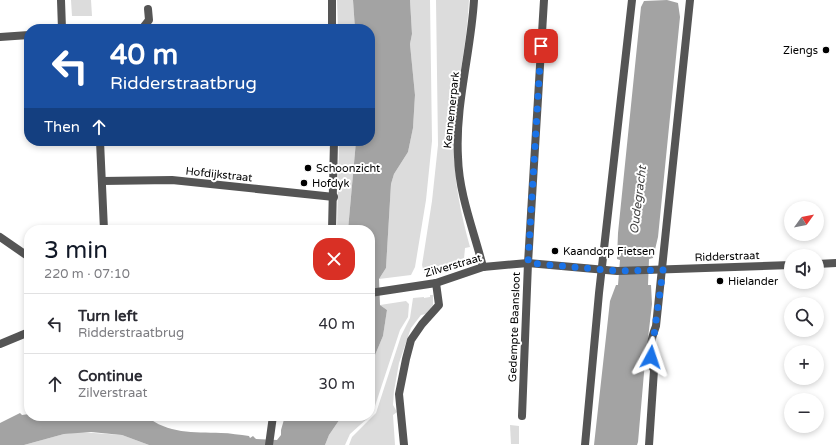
<!DOCTYPE html>
<html lang="en">
<head>
<meta charset="utf-8">
<style>
	body { margin:0; font-family:"Varela Round",sans-serif; background:#f2f2f3; color:#2b2b33; height:100vh; display:flex; flex-direction:column; font-size:15px; white-space:nowrap }
	* { box-sizing:border-box; margin:0 }
	p { font-size:13px; color:#7c7c81 }
	.icon { flex:none; width:22px; height:22px; fill:none; stroke:currentColor; stroke-width:2; stroke-linecap:round; stroke-linejoin:round }
	.map { position:relative; flex:1; overflow:hidden }
	.sheet { position:absolute; left:24px; top:225px; width:351px; height:196px; display:flex; flex-direction:column; background:#fff; border-radius:16px; box-shadow:0 2px 6px #0003 }
	.sheet>* { flex:none }
	.guide { position:absolute; left:24px; top:24px; width:351px; height:122px; border-radius:16px; box-shadow:0 2px 6px #0003; background:#1a4fa0; color:#fff; overflow:hidden }
	.needle { width:26px; rotate:57deg }
	.tools { position:absolute; left:784px; top:201px; display:grid; gap:8px }
	.tools a { display:grid; place-items:center; width:40px; height:40px; border-radius:50%; background:#fff; box-shadow:0 2px 6px #0003; font-size:20px }
	.pin { position:absolute; display:grid; place-items:center; width:34px; height:34px; color:#fff; margin:-17px; border-radius:8px; box-shadow:0 2px 6px #0006 }
	.me { position:absolute; width:44px; margin:-22px; rotate:5deg; stroke-linejoin:round; filter:drop-shadow(0 0 3px #0008) }
	.turn { display:flex; align-items:center; gap:14px; height:84px; padding:0 20px; font-size:18px }
	.turn .icon { width:52px; height:52px; stroke-width:2.5 }
	.turn b { display:block; font-size:28px; line-height:34px }
	.then { display:flex; align-items:center; height:38px; padding:0 20px; background:#0003; gap:8px; font-size:15px }
	.round { display:grid; place-items:center; flex:none; width:42px; height:42px; border-radius:16px; background:#f2f2f3 }
	.overview { display:flex; align-items:center; justify-content:space-between; height:68px; padding:0 20px }
	h1 { font-size:24px; font-weight:600; line-height:30px; color:#111827 }
	ul { padding:0; list-style:none }
	li { display:flex; align-items:center; gap:12px; height:60px; padding:0 20px; border-top:1px solid #e1e1e2 }
	li div { flex:1 }
	li b { display:block; font-size:15px }
	li em { font-style:normal }
	.map>svg:first-child { display:block }
	.green { fill:#dcdcdc }
	.water { fill:#a3a3a3 }
	.lines { fill:none; stroke-linecap:round; stroke-linejoin:round }
	.minor { stroke:#555; stroke-width:8 }
	.route { stroke:#1a73e8; stroke-width:7; stroke-dasharray:0 12.6 }
	.poi-dot { fill:#000; stroke:#fff; stroke-width:1.5 }
	.labels { text-anchor:middle; stroke-width:4; stroke-linejoin:round; paint-order:stroke }
	.poi-label { font-size:11px; fill:#000; stroke:#fff; text-anchor:start }
	.street-label { font-size:11px; fill:#000; stroke:#fff }
	.water-label { font-size:12px; font-style:italic; fill:#444; stroke:#fff }
</style>
</head>
<body>
<div class="map">
<svg width="836" height="445" viewBox="0 0 836 445">
	<rect width="100%" height="100%" fill="#fff"/>
	<!-- green -->
	<g class="green">
		<polygon points="71,0 91,0 92,16 72,16"/>
		<polygon points="337,0 353,0 355,29 338,29"/>
		<polygon points="410,0 430,0 432,141 426,200 415,267 411,275 379,279 386,268 391,184 394,174 408,152 413,128 415,95 410,44 412,34"/>
		<path d="M436,0H469C467,49 453,99 454,148C454,182 461,214 470,247L465,248L464,259L457,265L424,273L422,265L432,201L438,145Z"/>
		<polygon points="339,141 356,141 348,230 337,230"/>
		<polygon points="430,295 433,295 433,305 426,314 421,315 411,328 399,363 394,391 393,405 397,412 393,415 395,445 349,445 352,437 376,413 401,336 410,318 413,298 424,297 424,298 430,297"/>
		<polygon points="406,301 409,304 408,317 400,330 375,406 370,415 370,367 383,336 387,310 380,305"/>
		<polygon points="342,416 370,416 350,434 345,445 325,445 329,435"/>
		<polygon points="510,425 519,426 519,444 511,444"/>
		<polygon points="79,432 122,435 149,445 24,445 64,434"/>
	</g>
	<!-- water -->
	<g class="water">
		<polygon points="353,0 410,0 412,34 410,44 415,95 413,128 408,152 394,174 391,184 386,268 379,279 380,305 387,310 383,336 370,367 370,230 348,230 356,141 370,141 370,29 355,29"/>
		<polygon points="667,0 678,3 680,17 658,237 653,258 649,259 648,285 651,285 652,304 644,373 638,442 637,445 594,445 610,301 616,285 618,285 620,260 617,259 618,233 641,7 644,1"/>
		<path d="M20,413L22,415L29,414V416H146C168,434 193,432 221,433C230,433 240,435 249,436L250,438L253,436L256,439L277,440L281,435V430L285,416H342L329,435L325,445H149L122,435L91,432L64,434L24,445H0V423Z"/>
	</g>
	<g class="lines">
		<!-- minor -->
		<g class="minor">
			<polyline points="61,0 62,29"/>
			<polyline points="332,0 332,29"/>
			<path d="M474,0C471,52 455,105 458,157C459,195 474,231 483,267"/>
			<polyline points="142,29 149,20 148,9"/>
			<polyline points="0,37 29,35"/>
			<polyline points="100,141 104,230"/>
			<polyline points="102,181 172,180 334,197"/>
			<polyline points="332,230 334,141"/>
			<polyline points="0,237 29,257"/>
			<polyline points="817,264 836,263"/>
			<polyline points="370,293 436,283 483,267 528,263 617,271 791,265"/>
			<polyline points="0,344 29,332"/>
			<polyline points="522,416 528,263 544,0"/>
			<polyline points="269,445 273,416"/>
			<polyline points="404,445 399,394 406,359 411,340 422,324 439,305 436,283"/>
			<polyline points="585,445 599,293 632,0"/>
			<path d="M649,445L654,370C647,359 651,338 656,326L690,0"/>
		</g>
	</g>
	<g class="lines">
		<!-- route -->
		<polyline class="route" points="541,46 528,263 617,271 663,270 651,357"/>
	</g>
	<!-- markers -->
	<g class="poi-dot">
		<circle cx="826" cy="50" r="4"/>
		<circle cx="308" cy="168" r="4"/>
		<circle cx="304" cy="183" r="4"/>
		<circle cx="555" cy="251" r="4"/>
		<circle cx="720" cy="281" r="4"/>
	</g>
	<g class="labels">
		<!-- poi labels -->
		<g class="poi-label">
			<text x="818" y="54" text-anchor="end">Ziengs</text>
			<text x="316" y="172">Schoonzicht</text>
			<text x="312" y="187">Hofdyk</text>
			<text x="563" y="255">Kaandorp Fietsen</text>
			<text x="728" y="285">Hielander</text>
		</g>
		<!-- street labels -->
		<g class="street-label">
			<text transform="translate(451 110) rotate(-84)" y="4">Kennemerpark</text>
			<text transform="translate(219 174) rotate(6)" y="4">Hofdijkstraat</text>
			<text transform="translate(727 256) rotate(-2)" y="4">Ridderstraat</text>
			<text transform="translate(453 265) rotate(-16)" y="4">Zilverstraat</text>
			<text transform="translate(514 327) rotate(-88)" y="4">Gedempte Baansloot</text>
		</g>
		<!-- water labels -->
		<g class="water-label">
			<text transform="translate(638 200) rotate(-83)" y="4">Oudegracht</text>
		</g>
	</g>
</svg>
<div class="tools">
<a><svg class="needle" viewBox="-14 -14 28 28"><path d="M0-13l5 13h-10z" fill="#e53935"/><path d="M0 13l5-13h-10z" fill="#7c7c81"/></svg></a>
<a><svg class="icon" aria-label="sound" viewBox="0 0 24 24"><path d="M4 9h4l5-4v14l-5-4H4zM17 9q2 3 0 6"/></svg></a>
<a><svg class="icon" aria-label="search" viewBox="0 0 24 24"><circle cx="10" cy="10" r="6"/><path d="M15 15l6 6"/></svg></a>
<a>+</a>
<a>−</a>
</div>
<div class="pin" style="left:541px;top:46px;background:#d93025"><svg class="icon" aria-label="arrive" viewBox="0 0 24 24"><path d="M6 21V4h12l-3 4 3 4H6"/></svg></div>
<svg class="me" style="left:651px;top:357px" viewBox="-20 -20 40 40"><path d="M0-17L14 15 0 8-14 15z" fill="#1a73e8" stroke="#fff" stroke-width="4"/></svg>
<div class="guide">
<div class="turn"><svg class="icon" aria-label="left" viewBox="0 0 24 24"><path d="M17 20v-9H6M10 6l-5 5 5 5"/></svg><div><b>40 m</b>Ridderstraatbrug</div></div>
<div class="then">Then<svg class="icon" aria-label="ahead" viewBox="0 0 24 24"><path d="M12 20V5M6 11l6-6 6 6"/></svg></div>
</div>
<section class="sheet">
<div class="overview"><div><h1>3 min</h1><p>220 m · 07:10</p></div><a class="round" style="background:#d93025;color:#fff"><svg class="icon" aria-label="close" viewBox="0 0 24 24"><path d="M6 6l12 12M18 6L6 18"/></svg></a></div>
<ul>
<li><svg class="icon" aria-label="left" viewBox="0 0 24 24"><path d="M17 20v-9H6M10 6l-5 5 5 5"/></svg><div><b>Turn left</b><p>Ridderstraatbrug</p></div><em>40 m</em></li>
<li><svg class="icon" aria-label="ahead" viewBox="0 0 24 24"><path d="M12 20V5M6 11l6-6 6 6"/></svg><div><b>Continue</b><p>Zilverstraat</p></div><em>30 m</em></li>
</ul>
</section>
</div>
</body>
</html>
